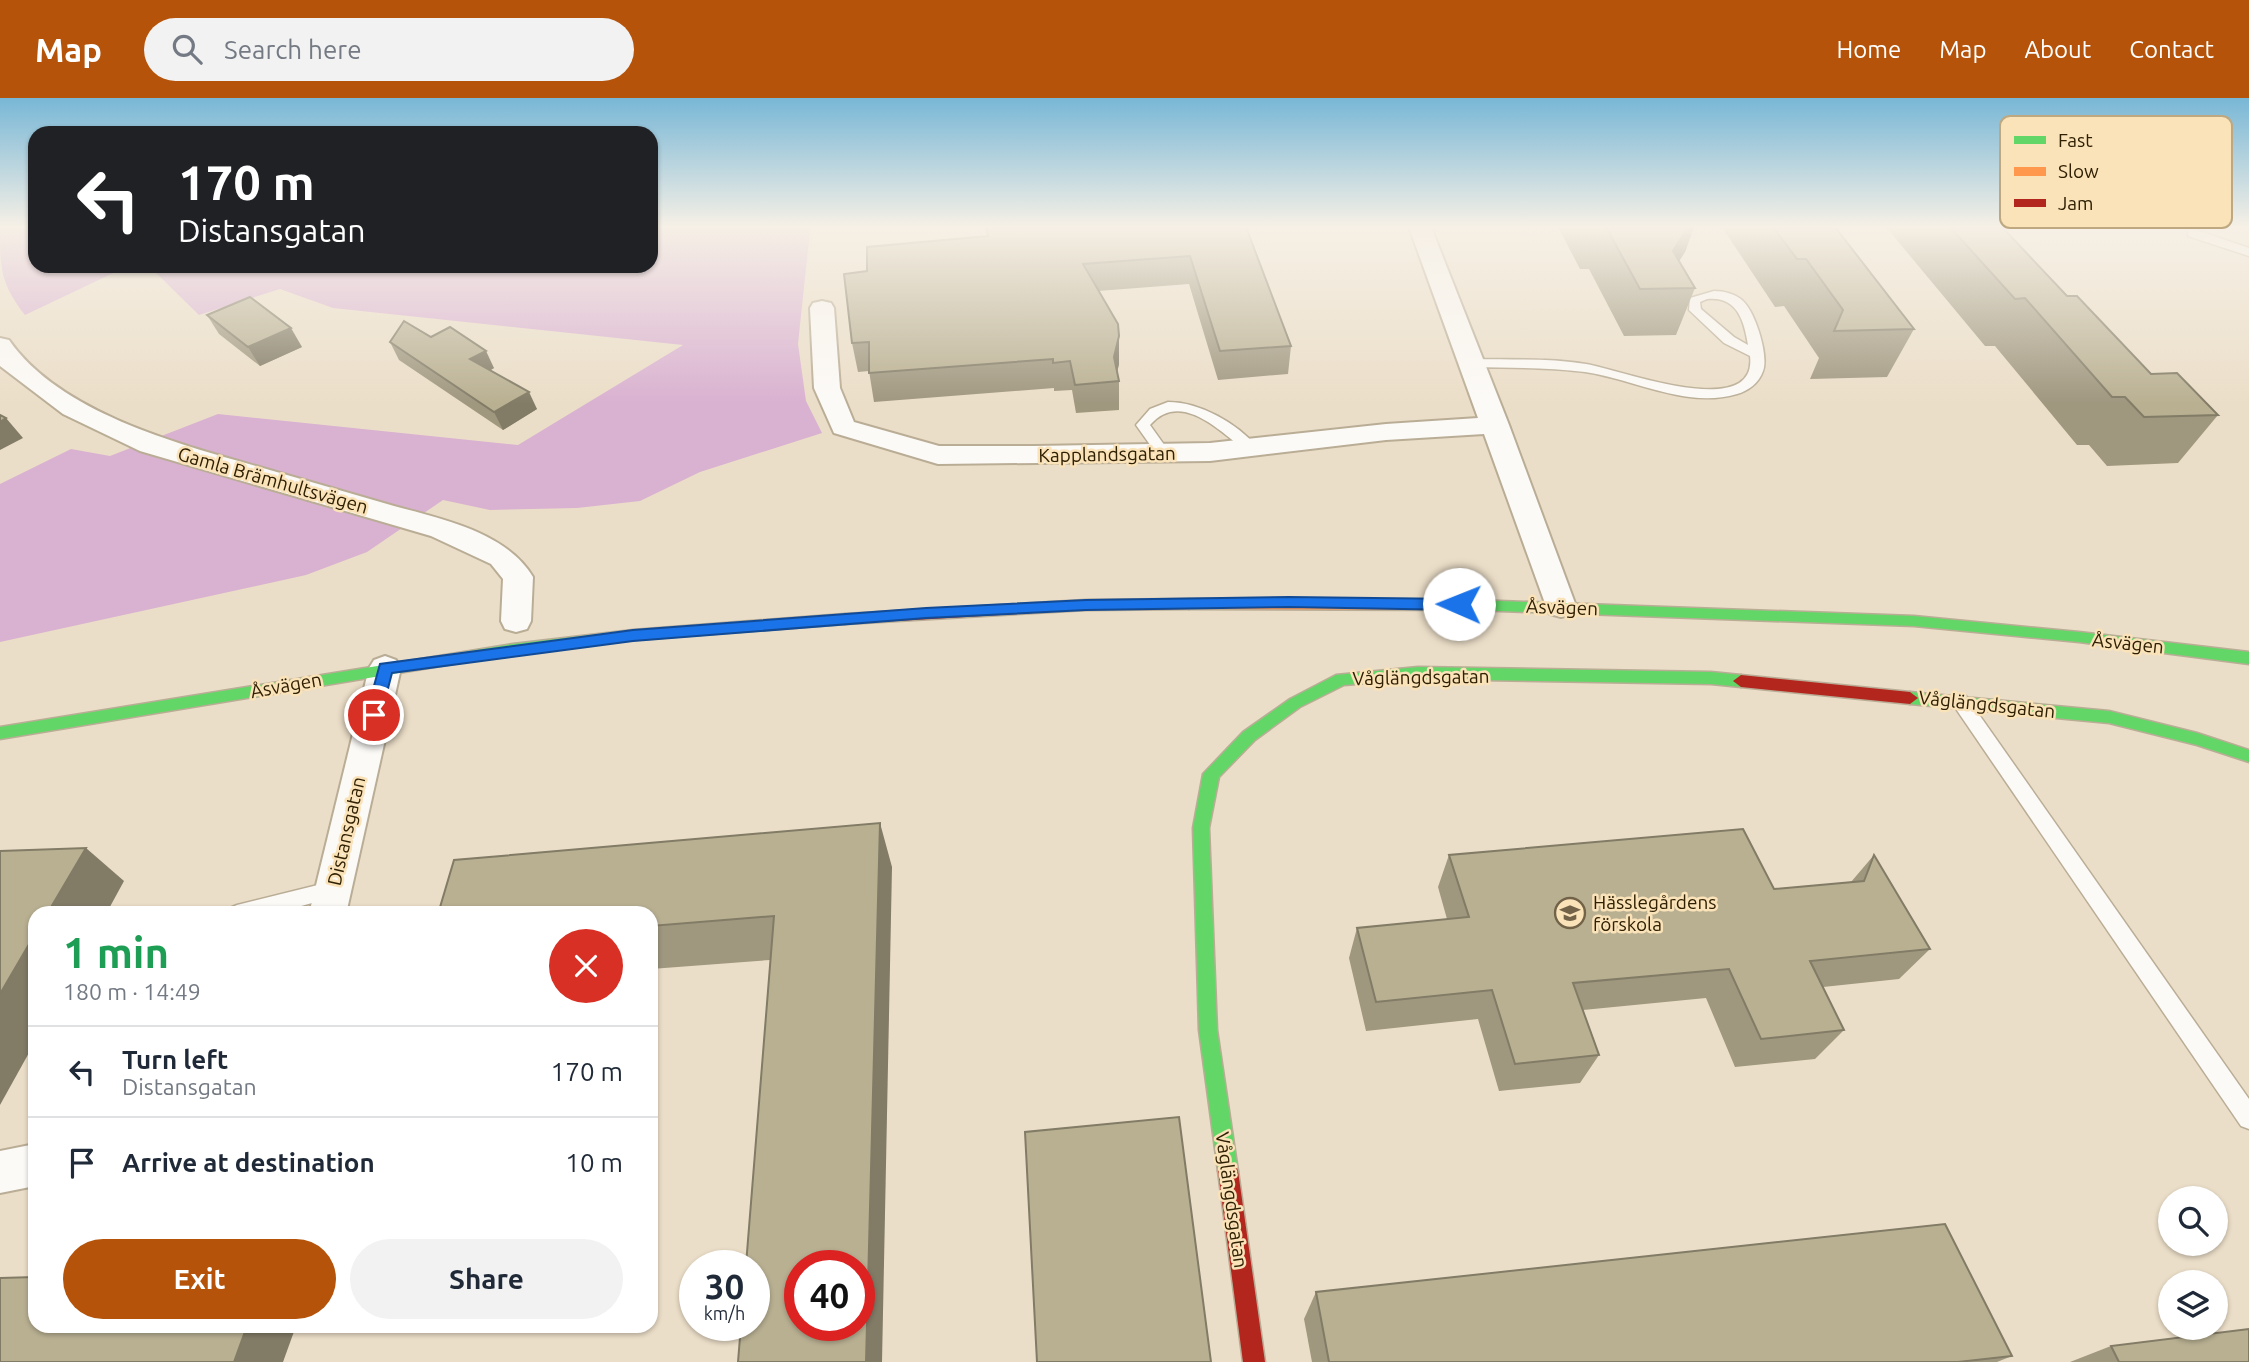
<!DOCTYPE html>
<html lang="en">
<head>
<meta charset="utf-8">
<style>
	body { margin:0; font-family:Ubuntu,sans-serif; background:#f2f2f3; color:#1f2937; height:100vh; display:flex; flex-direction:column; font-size:26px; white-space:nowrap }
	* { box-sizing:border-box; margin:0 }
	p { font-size:23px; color:#747a83 }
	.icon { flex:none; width:38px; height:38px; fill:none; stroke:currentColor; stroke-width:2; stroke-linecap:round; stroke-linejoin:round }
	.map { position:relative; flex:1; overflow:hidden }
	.drawer { position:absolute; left:28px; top:808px; width:630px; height:427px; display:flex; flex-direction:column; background:#fff; border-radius:21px; box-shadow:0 2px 5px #0004 }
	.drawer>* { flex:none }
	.banner { position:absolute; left:28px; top:28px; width:630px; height:147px; border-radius:21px; box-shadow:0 2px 5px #0004; background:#202124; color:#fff; overflow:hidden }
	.fabs { position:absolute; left:2158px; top:1088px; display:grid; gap:14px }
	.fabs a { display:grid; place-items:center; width:70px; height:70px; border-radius:50%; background:#fff; box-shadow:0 2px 5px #0004; font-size:35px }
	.speed { position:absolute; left:679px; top:1152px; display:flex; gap:14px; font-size:35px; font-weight:700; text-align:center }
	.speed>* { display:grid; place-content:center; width:91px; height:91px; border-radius:50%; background:#fff; box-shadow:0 2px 5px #0004; line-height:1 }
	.speed small { font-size:18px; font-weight:400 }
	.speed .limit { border:10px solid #d22; background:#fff; color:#111 }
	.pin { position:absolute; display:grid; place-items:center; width:60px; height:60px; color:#fff; margin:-30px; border:4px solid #fff; border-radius:50%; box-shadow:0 2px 7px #0007 }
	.me { position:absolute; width:77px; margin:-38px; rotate:271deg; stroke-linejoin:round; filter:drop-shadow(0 0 5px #0008) }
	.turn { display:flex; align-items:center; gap:24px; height:147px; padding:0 35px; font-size:32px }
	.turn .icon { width:91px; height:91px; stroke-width:2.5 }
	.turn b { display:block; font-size:49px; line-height:60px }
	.round { display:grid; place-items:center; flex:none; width:74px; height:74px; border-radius:37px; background:#f2f2f3 }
	.summary { display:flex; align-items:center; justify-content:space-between; height:119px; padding:0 35px }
	h1 { font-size:42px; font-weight:700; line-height:52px; color:#1e9e55 }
	.action { display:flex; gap:14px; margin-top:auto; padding:14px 35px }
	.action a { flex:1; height:80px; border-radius:42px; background:#b45309; color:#fff; font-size:28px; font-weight:700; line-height:80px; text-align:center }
	.action a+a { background:#f2f2f3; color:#1f2937 }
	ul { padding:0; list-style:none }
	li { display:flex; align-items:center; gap:21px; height:91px; padding:0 35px; border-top:2px solid #e0e1e3 }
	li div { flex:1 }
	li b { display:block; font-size:26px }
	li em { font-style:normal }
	header { display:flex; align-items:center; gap:42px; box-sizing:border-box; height:98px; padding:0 35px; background:#b45309; color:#fff }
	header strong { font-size:33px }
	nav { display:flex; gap:38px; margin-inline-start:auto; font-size:24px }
	.search { width:490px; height:63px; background:#f2f2f3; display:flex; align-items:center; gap:18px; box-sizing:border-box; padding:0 24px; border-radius:38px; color:#747a83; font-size:26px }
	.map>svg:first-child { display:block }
	.forest { fill:#d9b1d1 }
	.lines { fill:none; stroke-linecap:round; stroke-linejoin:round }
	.lane-casing { stroke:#baad96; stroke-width:3 }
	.street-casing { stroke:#baad96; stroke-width:4 }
	.fast-casing { stroke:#baad96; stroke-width:3 }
	.slow-casing { stroke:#baad96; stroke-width:3 }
	.jam-casing { stroke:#baad96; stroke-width:3 }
	.lane { fill:#fcfaf7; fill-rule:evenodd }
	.street { fill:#fcfaf7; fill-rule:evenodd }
	.fast { fill:#63d668; fill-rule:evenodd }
	.slow { fill:#ff974d; fill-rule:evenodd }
	.jam { fill:#b3261e; fill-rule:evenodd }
	.wall { fill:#9f977e }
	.shaded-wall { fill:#827b66 }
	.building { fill:#b9b092; stroke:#827b66; stroke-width:2; fill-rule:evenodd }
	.route { fill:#1a73e8; stroke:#114b97; stroke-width:2 }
	.labels { text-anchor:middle; stroke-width:5; stroke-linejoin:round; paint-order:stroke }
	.street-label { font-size:19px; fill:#2f2003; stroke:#fae2b9 }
	.poi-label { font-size:19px; fill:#2f2003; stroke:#fae2b9; text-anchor:start }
	.key { fill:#fae2b9; stroke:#bda882; stroke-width:2 }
	.key-label { font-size:19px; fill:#2f2003 }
</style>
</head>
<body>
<header>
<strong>Map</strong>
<div class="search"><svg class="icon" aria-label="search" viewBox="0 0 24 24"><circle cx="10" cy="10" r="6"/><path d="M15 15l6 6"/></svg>Search here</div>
<nav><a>Home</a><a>Map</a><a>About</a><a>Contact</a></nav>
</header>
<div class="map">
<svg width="2249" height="1264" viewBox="0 0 2249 1264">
	<rect width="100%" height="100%" fill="#ebdec8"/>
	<!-- forest -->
	<g class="forest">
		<path d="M0,129H35V168H128L25,217C0,185 0,169 0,129Z"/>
		<polygon points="651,129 806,129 810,132 798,246 806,303 822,335 700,374 640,403 577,410 490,412 443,402 367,454 306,477 0,544 0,386 71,351 110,358 218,316 518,347 683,247 333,210 280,191 199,217 149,168 651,168"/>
	</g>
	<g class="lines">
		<!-- lane casing -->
		<g class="lane-casing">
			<g id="lane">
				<polygon points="2188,132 2196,132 2249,150 2249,158 2188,138"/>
				<path d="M1714,193C1724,193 1736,196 1743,203C1755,214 1769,257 1763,273C1759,285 1748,293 1737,296C1686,311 1634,281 1585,274C1548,269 1510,270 1473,269L1466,265L1473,261C1511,262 1549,260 1586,266C1618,271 1758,325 1750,258L1724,245L1689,212L1690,200ZM1707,201C1737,198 1744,222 1748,247L1734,239L1701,211L1700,204Z"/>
				<path d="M1168,304C1200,304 1237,325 1258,350L1256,353H1246C1219,332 1180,292 1150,327L1170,355L1163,360L1158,358L1136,327L1150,311Z"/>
				<polygon points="1960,596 1966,598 2249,1001 2249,1031 2241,1028 1954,608 1951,603 1954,598"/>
				<polygon points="334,783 341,785 344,791 341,797 334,799 272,816 227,816 230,810 237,807"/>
			</g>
		</g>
		<!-- street casing -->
		<g class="street-casing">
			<g id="street">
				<polygon points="1409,129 1431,129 1509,327 1576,508 1572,516 1561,519 1550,516 1546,508 1484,336 1386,342 1210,363 938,366 834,335 814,290 810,210 813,205 822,203 831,205 834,210 840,290 854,324 939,348 1035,348 1210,345 1386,326 1478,320"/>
				<path d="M0,240L9,242C59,314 175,345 256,368C302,381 348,395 394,408C442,421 506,434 533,479L531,523L527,531L516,534L505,531L501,523L503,481L491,466L431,438L140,353L63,316L0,268Z"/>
				<polygon points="385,558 396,562 401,570 346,816 309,816 369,570 374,562"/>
				<polygon points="35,1046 35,1088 0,1095 0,1053"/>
			</g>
		</g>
		<!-- fast casing -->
		<g class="fast-casing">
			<g id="fast">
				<polygon points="1474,502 1914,518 2079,534 2249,554 2249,566 2079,544 1914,528 1474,512 1467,507"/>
				<polygon points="845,516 852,521 845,526 633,542 513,556 0,641 0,629 513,546 633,532"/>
				<polygon points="1418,569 1711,574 1741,577 1749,583 1741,589 1711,586 1418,581 1344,587 1300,609 1255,642 1219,679 1209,730 1217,932 1238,1073 1235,1080 1228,1083 1221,1080 1218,1073 1199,932 1193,730 1203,676 1243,634 1290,601 1336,577"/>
				<polygon points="1910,594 2109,613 2197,635 2249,652 2249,664 2197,647 2109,625 1910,606 1902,600"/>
			</g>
		</g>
		<!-- slow casing -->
		<g class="slow-casing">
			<polygon id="slow" points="1189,501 1474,502 1481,507 1474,512 1189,511 1182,506"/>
		</g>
		<!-- jam casing -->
		<g class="jam-casing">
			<g id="jam">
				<polygon points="1189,501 1196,506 1189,511 1086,512 845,526 838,521 845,516 1086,502"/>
				<polygon points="1741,577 1910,594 1918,600 1910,606 1741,589 1733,583"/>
				<polygon points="1228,1063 1235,1066 1238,1073 1265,1264 1243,1264 1218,1073 1221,1066"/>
			</g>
		</g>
		<!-- lane -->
		<use href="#lane" class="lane"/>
		<!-- street -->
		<use href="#street" class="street"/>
		<!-- fast -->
		<use href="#fast" class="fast"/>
		<!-- slow -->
		<use href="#slow" class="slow"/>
		<!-- jam -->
		<use href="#jam" class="jam"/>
	</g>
	<!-- wall -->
	<g class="wall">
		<polygon points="986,129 1246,129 1291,248 1288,276 1218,282 1189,186 1098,193 1119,266 1117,274 1119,283 1119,312 1076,315 1072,292 1054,293 1054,290 874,304 869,273 858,274 852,245 867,173 987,138"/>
		<polygon points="1558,129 1694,129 1685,154 1679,163 1695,190 1676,237 1624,238 1589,171 1580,171"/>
		<polygon points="1722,129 1835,129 1914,231 1887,279 1810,281 1819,260 1784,208 1775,209"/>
		<polygon points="1886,129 2002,129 2067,198 2151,276 2218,317 2178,365 2107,368 2089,347 2077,347 1995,248 1985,248"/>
		<polygon points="207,217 302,249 260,268 219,236"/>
		<polygon points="431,239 494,270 491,272 537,311 503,332 399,262 390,244"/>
		<polygon points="1449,757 1774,791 1851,784 1874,757 1930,851 1899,881 1823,889 1844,932 1815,961 1735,969 1706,900 1583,912 1599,957 1580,985 1499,993 1478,921 1366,933 1349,860 1357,830 1447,821 1438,789"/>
		<polygon points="892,769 770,862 651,871 651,816"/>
		<polygon points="1316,1194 2012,1258 1997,1264 1312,1264 1304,1221"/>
		<polygon points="2111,1248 2249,1264 2070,1264"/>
	</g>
	<!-- shaded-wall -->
	<g class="shaded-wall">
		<polygon points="1688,129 1694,129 1685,154 1661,191 1673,153"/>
		<polygon points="291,230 302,249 260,268 248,249"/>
		<polygon points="1119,238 1119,266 1115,283 1114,259"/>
		<polygon points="486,253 494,270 479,278 470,261"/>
		<polygon points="529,294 537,311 503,332 494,314"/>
		<polygon points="6,320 23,340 0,352 0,324"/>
		<polygon points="880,725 892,769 882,1264 866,1264"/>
		<polygon points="86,750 124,783 106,816 47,816"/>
		<polygon points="35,836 35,944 0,1007 0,896"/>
		<polygon points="247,1228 296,1228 283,1264 234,1264"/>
	</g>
	<!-- building -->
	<g class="building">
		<polygon points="986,129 1246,129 1291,248 1220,253 1190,158 1083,166 1118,226 1119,238 1114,259 1119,283 1075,287 1070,263 1053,265 1053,261 869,275 869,244 852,245 844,176 867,173 867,149 988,138"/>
		<polygon points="1606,129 1688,129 1673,153 1695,190 1640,191"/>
		<polygon points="1773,129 1835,129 1914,231 1834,233 1843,212 1806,161 1797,161"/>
		<polygon points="1950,129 2002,129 2067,198 2077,198 2151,276 2177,275 2218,317 2144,319 2125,299 2112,299 2025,200 2015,201"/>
		<polygon points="250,199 291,230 248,249 207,217"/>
		<polygon points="404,223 431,239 450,229 486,253 470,261 529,294 494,314 390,244"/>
		<polygon points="0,317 6,320 0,324"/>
		<path d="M880,725L866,1264H738L741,1227H754V1167H746L774,818L651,828V816H438L454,762ZM800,1167H859V1227H800Z"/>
		<polygon points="1743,731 1774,791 1864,783 1874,757 1930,851 1810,863 1844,932 1761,941 1729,871 1573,885 1599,957 1515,966 1492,892 1376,904 1357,830 1469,819 1449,757"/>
		<polygon points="86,750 47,816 35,816 35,836 0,896 0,753"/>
		<polygon points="1179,1019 1211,1264 1037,1264 1025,1034"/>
		<polygon points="1945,1126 2012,1258 1958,1264 1329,1264 1316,1194"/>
		<polygon points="35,1179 35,1228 247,1228 234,1264 0,1264 0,1180"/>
		<polygon points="2249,1231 2249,1264 2119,1264 2111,1248"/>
	</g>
	<!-- sky -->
	<linearGradient id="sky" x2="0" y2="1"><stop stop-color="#78b7d6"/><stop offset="0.42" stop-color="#f6f0e6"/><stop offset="1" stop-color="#f6f0e6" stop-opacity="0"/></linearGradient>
	<rect width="2249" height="306" fill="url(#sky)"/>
	<!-- route -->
	<polygon class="route" points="1289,499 1459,501 1466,506 1459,512 1289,509 1086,512 926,520 633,543 392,575 380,621 374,623 366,617 380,566 633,532 926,510 1086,502"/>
	<!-- icons -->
	<defs>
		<g id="school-ring" transform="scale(1.575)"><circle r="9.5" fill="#fae2b9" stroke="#716248" stroke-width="1.5"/><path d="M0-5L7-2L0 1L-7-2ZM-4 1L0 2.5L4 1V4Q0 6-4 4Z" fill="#716248"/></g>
	</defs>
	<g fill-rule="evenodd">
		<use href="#school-ring" x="1570" y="815"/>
	</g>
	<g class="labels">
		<!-- street labels -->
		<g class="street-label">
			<text transform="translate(1107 356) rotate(-1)" y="7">Kapplandsgatan</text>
			<text transform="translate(273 382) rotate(16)" y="7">Gamla Brämhultsvägen</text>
			<text transform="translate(1562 509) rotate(2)" y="7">Åsvägen</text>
			<text transform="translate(2128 545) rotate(6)" y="7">Åsvägen</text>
			<text transform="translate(1421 579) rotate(-1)" y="7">Våglängdsgatan</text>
			<text transform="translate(286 587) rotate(-10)" y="7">Åsvägen</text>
			<text transform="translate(1987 606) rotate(6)" y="7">Våglängdsgatan</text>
			<text transform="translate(346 733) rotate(-77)" y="7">Distansgatan</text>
			<text transform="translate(1232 1102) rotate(82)" y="7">Våglängdsgatan</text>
		</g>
		<!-- poi labels -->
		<g class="poi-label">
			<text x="1593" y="811">Hässlegårdens<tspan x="1593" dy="22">förskola</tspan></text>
		</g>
	</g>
	<!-- legend -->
	<rect x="2000" y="18" width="232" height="112" rx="10" class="key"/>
	<rect x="2014" y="38" width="32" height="8" fill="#63d668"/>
	<rect x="2014" y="69" width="32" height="9" fill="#ff974d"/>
	<rect x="2014" y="101" width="32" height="8" fill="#b3261e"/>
	<g class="key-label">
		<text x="2058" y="49">Fast</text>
		<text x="2058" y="80">Slow</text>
		<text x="2058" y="112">Jam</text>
	</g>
</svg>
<div class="fabs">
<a><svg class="icon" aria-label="search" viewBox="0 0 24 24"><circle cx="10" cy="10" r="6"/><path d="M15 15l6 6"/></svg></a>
<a><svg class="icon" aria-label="layers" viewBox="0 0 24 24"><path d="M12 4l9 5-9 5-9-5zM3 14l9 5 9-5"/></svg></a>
</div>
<div class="speed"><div>30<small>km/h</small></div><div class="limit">40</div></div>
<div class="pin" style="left:374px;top:617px;background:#d93025"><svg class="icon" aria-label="arrive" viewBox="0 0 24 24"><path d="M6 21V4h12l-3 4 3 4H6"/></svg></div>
<svg class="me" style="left:1459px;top:506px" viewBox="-20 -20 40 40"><circle r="19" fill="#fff"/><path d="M0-13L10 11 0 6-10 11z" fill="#1a73e8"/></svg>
<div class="banner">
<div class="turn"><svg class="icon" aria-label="left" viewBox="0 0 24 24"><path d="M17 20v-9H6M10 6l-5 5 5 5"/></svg><div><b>170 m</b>Distansgatan</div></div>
</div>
<section class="drawer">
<div class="summary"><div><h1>1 min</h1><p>180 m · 14:49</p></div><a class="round" style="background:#d93025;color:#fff"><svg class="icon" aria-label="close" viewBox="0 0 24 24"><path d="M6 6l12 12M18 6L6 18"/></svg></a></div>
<ul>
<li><svg class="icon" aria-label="left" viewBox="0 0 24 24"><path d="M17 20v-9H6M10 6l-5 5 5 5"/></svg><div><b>Turn left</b><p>Distansgatan</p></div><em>170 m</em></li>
<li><svg class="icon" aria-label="arrive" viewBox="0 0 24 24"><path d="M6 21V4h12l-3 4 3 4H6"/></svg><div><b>Arrive at destination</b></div><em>10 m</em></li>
</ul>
<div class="action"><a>Exit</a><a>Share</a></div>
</section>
</div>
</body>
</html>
